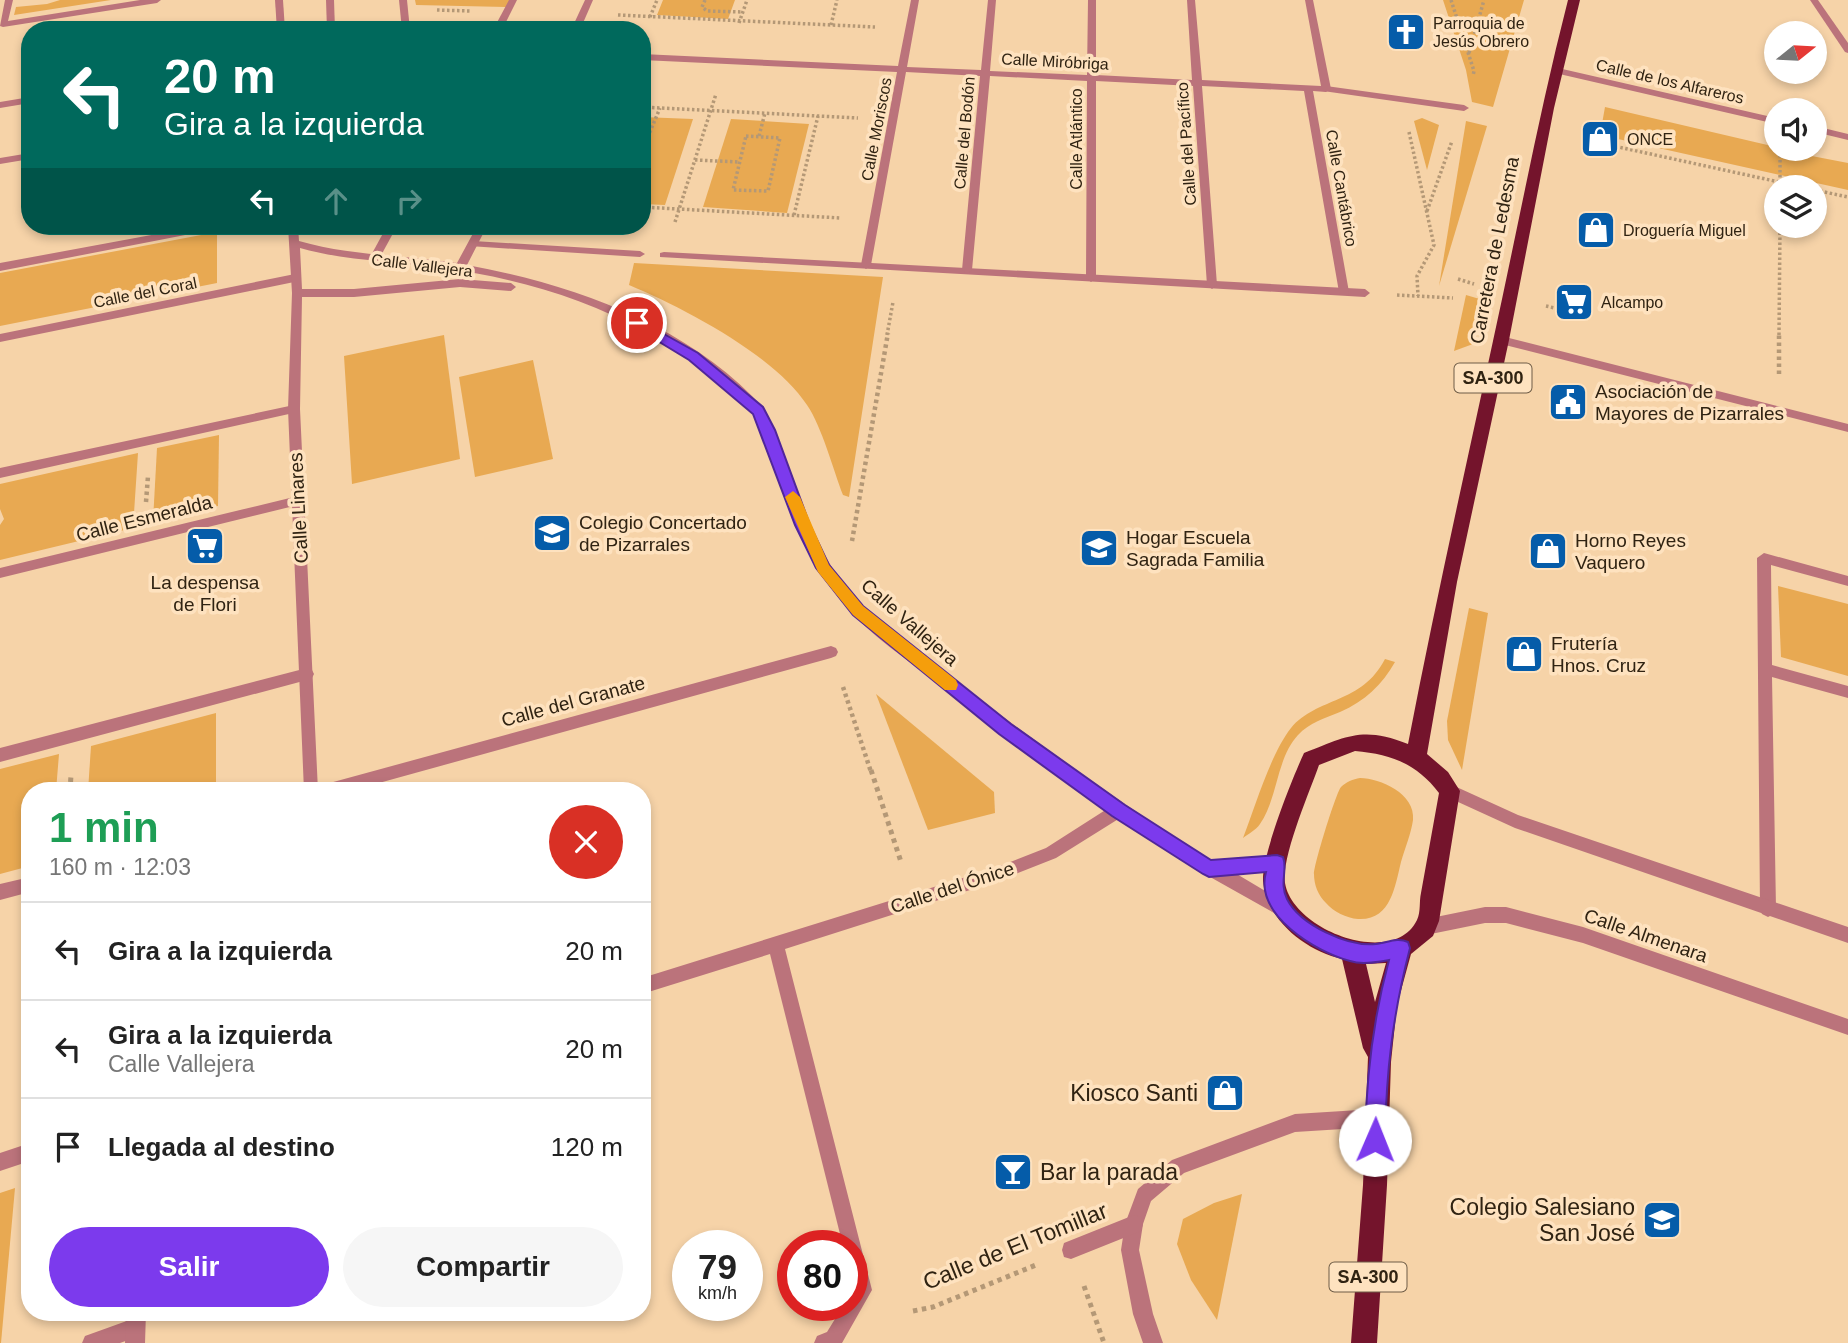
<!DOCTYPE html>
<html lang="es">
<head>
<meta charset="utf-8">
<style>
	body { margin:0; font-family:Arial,sans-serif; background:#f6f6f6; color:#222; height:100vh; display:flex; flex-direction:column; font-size:26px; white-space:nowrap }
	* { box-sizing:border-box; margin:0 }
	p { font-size:23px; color:#767676 }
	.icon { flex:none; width:38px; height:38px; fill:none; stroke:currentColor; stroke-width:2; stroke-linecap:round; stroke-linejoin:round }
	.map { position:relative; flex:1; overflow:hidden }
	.sheet { position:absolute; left:21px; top:782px; width:630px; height:539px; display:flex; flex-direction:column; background:#fff; border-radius:28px; box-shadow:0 4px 10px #0003 }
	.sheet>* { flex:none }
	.banner { position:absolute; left:21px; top:21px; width:630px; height:214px; border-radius:28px; box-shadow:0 4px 10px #0003; background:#00695c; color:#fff; overflow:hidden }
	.needle { width:46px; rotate:72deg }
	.fabs { position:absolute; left:1764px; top:21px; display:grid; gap:14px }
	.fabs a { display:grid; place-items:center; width:63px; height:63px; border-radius:50%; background:#fff; box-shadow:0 4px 10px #0003; font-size:35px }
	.speed { position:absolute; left:672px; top:1230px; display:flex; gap:14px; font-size:35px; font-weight:700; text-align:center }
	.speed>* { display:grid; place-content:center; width:91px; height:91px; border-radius:50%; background:#fff; box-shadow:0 4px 10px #0003; line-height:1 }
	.speed small { font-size:18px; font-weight:400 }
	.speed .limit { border:10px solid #d22; background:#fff; color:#111 }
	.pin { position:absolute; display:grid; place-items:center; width:60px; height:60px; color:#fff; margin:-30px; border:4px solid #fff; border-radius:50%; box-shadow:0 2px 7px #0007 }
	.me { position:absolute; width:77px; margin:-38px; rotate:1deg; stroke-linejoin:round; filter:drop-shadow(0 0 5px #0008) }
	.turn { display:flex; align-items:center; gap:24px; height:147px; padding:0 28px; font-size:32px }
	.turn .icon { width:91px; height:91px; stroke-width:2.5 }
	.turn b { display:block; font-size:49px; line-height:60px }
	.lanes { display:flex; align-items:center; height:66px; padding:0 28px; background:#0003; justify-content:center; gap:35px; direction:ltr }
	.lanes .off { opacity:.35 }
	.round { display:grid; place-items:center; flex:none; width:74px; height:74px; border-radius:37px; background:#f6f6f6 }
	.overview { display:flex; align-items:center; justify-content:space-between; height:119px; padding:0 28px }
	h1 { font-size:42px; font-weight:700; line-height:52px; color:#1e9e55 }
	.action { display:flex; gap:14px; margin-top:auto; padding:14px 28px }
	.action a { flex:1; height:80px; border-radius:42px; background:#7c3aed; color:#fff; font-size:28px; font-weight:700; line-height:80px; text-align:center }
	.action a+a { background:#f6f6f6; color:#222 }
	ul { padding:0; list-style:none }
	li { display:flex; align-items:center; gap:21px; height:98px; padding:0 28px; border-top:2px solid #e0e0e0 }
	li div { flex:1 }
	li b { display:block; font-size:26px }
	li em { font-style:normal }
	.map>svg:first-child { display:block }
	.green { fill:#e8a952 }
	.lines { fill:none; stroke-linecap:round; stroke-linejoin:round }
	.path-far2 { stroke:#b49876; stroke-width:3.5; stroke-dasharray:2.5 2.5; stroke-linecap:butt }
	.path-far1 { stroke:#b49876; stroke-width:4.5; stroke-dasharray:3.5 3.5; stroke-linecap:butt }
	.path { stroke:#b49876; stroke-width:5; stroke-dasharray:4.5 4.5; stroke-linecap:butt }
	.service { fill:#bb737b; fill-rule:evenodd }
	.pedestrian { fill:#bb737b; fill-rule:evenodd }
	.minor { fill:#bb737b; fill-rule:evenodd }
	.trunk { fill:#74142c; fill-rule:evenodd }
	.route { fill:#7c3aed; stroke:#51269a; stroke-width:2 }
	.slow { fill:#f59e0b }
	.labels { text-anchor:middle; stroke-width:7; stroke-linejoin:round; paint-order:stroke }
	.far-poi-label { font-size:16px; fill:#302312; stroke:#fee2bf; text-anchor:start }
	.far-street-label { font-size:16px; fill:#302312; stroke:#fee2bf }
	.shield { fill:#fee2bf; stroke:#6e5c46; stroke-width:2 }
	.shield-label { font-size:18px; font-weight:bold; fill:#302312 }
	.street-label { font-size:19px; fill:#302312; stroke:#fee2bf }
	.poi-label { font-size:19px; fill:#302312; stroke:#fee2bf; text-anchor:start }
	.near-poi-label { font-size:23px; fill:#302312; stroke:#fee2bf; text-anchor:end }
	.near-street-label { font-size:23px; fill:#302312; stroke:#fee2bf }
</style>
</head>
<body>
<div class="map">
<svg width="1848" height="1343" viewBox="0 0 1848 1343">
	<rect width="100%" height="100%" fill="#f6d3a8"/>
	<!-- green -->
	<g class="green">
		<polygon points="60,0 111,0 14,15 16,7 47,4"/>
		<polygon points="415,0 510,0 506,7 416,5"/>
		<polygon points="663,0 735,0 728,19 657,15"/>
		<polygon points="1443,0 1524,0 1493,107 1472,102 1466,70"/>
		<polygon points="1605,107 1776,147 1776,149 1848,163 1848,190 1600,135"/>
		<polygon points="642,117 693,119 665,205 642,204"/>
		<polygon points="1422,118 1439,125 1427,170 1414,121"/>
		<polygon points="731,119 809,124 787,213 703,207"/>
		<polygon points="1466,121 1487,126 1439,286"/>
		<polygon points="217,232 217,283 0,326 0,273"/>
		<path d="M634,263L883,277L849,497L843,495C833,469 822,427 807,405C774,355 684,308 629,285Z"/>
		<polygon points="1466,295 1483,300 1473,344 1454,351"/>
		<polygon points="444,335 460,459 352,484 344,356"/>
		<polygon points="533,360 553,459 475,477 459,377"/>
		<polygon points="219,435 218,506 153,521 157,448"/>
		<polygon points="138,453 133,528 0,560 0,525 4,519 0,509 0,484"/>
		<polygon points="1778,586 1848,604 1848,676 1781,657"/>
		<polygon points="1469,608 1488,613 1462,770 1448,740 1447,721"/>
		<path d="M1385,659L1395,662C1382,685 1365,701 1340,712C1325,718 1309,723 1298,735C1276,759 1278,798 1260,824C1256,830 1248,834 1243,838C1255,807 1271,753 1291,728C1317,697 1362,704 1385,659Z"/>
		<polygon points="876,694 994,792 995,813 928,830"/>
		<polygon points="216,713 216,791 88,791 91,746"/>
		<polygon points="59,754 56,791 30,791 30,866 0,874 0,769"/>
		<path d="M1360,778C1380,778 1416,794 1413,820C1411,834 1405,848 1401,862C1395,886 1391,921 1358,919C1346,918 1334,912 1326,903C1318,895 1314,885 1314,874C1314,864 1336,793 1341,787C1346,782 1353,779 1360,778Z"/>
		<polygon points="15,1188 1,1343 0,1343 0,1193"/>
		<polygon points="1242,1194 1217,1320 1191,1280 1177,1244 1183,1219 1214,1203"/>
	</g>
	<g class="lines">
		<!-- path-far2 -->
		<g class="path-far2">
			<polyline points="705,0 702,7 707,11 743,12"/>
			<polyline points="1451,0 1474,71 1473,76"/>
			<polyline points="437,10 470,11"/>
			<polyline points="618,15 875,27"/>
			<polyline points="650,17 657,0"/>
			<polyline points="739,23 747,0"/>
			<polyline points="831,25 837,0"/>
			<polyline points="1469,53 1484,0"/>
			<polyline points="642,107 858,118"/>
			<polyline points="1409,132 1434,245 1417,276 1418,296"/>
			<polygon points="746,136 780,138 768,191 733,190"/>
			<polyline points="759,136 765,113"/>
			<polyline points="1591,141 1802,187"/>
			<polyline points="1780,150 1780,187"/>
			<polyline points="642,151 660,108"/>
			<polyline points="695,160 740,162"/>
			<polyline points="1815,190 1848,197"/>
			<polyline points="642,207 841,218"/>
			<polyline points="1427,211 1452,141"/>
			<polyline points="794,215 818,116"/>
			<polyline points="675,222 716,94"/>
			<polyline points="1458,279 1474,284"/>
			<polyline points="1397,295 1453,298"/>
			<polyline points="1546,306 1559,309"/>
			<polyline points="887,335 893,302"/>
			<polyline points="1779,335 1780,226"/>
		</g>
		<!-- path-far1 -->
		<g class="path-far1">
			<polyline points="1779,374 1779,333"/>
			<polyline points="146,502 148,476"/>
			<polyline points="852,541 888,333"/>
			<polyline points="843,687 871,772"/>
		</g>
		<!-- path -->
		<g class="path">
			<polyline points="871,770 901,862"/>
			<polyline points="70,791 71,775"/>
			<polyline points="1084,1286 1104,1343"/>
			<polyline points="913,1311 933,1307 1036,1265"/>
		</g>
		<!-- service -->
		<polygon class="service" points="1375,1109 1381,1112 1384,1118 1381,1124 1375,1127 1295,1132 1184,1173 1151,1201 1143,1224 1139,1250 1153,1314 1163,1343 1143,1343 1133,1314 1121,1250 1125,1224 1138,1189 1172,1160 1295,1114"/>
		<!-- pedestrian -->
		<g class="pedestrian">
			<polygon points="5,0 13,0 8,21 140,0 161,0 157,3 3,27 0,26"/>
			<polygon points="399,0 407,0 410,30 402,30"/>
			<polygon points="509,0 517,0 502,30 493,30"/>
			<polygon points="1326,86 1464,105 1469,108 1464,111 1323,91 1323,87"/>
			<polygon points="30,97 30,103 0,108 0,102"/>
			<polygon points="30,153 30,159 0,164 0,158"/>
			<polygon points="200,226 221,226 216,229 0,271 0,263"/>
			<polygon points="387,226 397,226 378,261 370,261 369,259"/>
			<polygon points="473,241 640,251 645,254 640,257 469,246 469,242"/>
			<polygon points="664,252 1365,289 1370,293 1365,297 660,257 660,253"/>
			<polygon points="295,274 299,275 299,281 0,342 0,334"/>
			<polygon points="294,405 298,406 298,412 0,478 0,468"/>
			<polygon points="298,496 304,501 302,504 0,578 0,568"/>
			<polygon points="1764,553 1848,576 1848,586 1771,565 1772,665 1848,686 1848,698 1772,677 1776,909 1774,914 1768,917 1762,914 1760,909 1757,558"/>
			<polygon points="307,668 312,670 314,674 312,678 307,680 0,762 0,748"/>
			<polygon points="30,877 30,892 0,900 0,884"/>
			<polygon points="30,1143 30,1161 0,1171 0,1153"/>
			<polygon points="1134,1215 1141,1217 1143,1224 1141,1231 1071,1259 1064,1257 1062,1250 1064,1243"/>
			<polygon points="135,1318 142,1321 145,1328 142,1335 120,1343 82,1343 85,1336"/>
		</g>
		<!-- minor -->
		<g class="minor">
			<polygon points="275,0 283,0 285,30 277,30"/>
			<polygon points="326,0 334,0 335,30 327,30"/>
			<polygon points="585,0 593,0 580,30 571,30"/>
			<polygon points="911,0 919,0 907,67 981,70 988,0 996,0 990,71 1087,75 1088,0 1096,0 1096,75 1192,80 1187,0 1195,0 1202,80 1321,86 1305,0 1313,0 1331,89 1326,92 1313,91 1349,292 1348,295 1340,295 1339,292 1304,91 1202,86 1217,285 1212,289 1207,285 1193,86 1096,81 1096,278 1091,282 1086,278 1087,81 990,76 972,270 967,274 962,270 980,76 906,72 871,265 866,269 861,265 897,72 642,60 642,54 898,66"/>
			<polygon points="1810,0 1818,0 1848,43 1848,53 1845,52"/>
			<polygon points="1558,68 1776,118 1776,124 1555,73 1553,71"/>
			<polygon points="1815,126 1848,134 1848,140 1815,132"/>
			<path d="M288,226H298L299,241C351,256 404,255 457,263L477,226H487L467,265C569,284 677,321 752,396C776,421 783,454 795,486C806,516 818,546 835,572C863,616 908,644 948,675C1014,726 1081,775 1150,821C1162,829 1203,858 1213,860C1225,863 1263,857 1277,856L1282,858L1285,863L1282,868L1277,870L1235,873L1289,905L1291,910L1289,915L1283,918L1203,873L1120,818L1056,858L995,882L785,949L872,1290L842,1343H814L817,1336L827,1332L843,1306H852V1246H843L770,954L642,994V978L995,868L1046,848L1107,809C1047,769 990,725 933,680C900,654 864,631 838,597C811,562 794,520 780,479C773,460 769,437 758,419C737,384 682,352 646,332C583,297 512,277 441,268C393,261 346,261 300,248L302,289H354L460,279L511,283L516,287L511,291L460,287L354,297H302L300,409L318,791H304L288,409L292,293Z"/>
			<polygon points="1501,336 1848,424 1848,432 1497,343 1495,340"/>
			<polygon points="831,646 836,648 838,652 836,656 831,658 350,791 319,791 321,786 326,784"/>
			<polygon points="1450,784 1518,815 1848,927 1848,943 1515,828 1445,796 1443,791 1445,786"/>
			<polygon points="1485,907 1506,907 1583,927 1848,1019 1848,1035 1583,943 1506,923 1485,923 1426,935 1420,933 1418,927 1420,921 1426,919"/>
			<polygon points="126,1312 146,1312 145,1343 125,1343"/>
		</g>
		<!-- trunk -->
		<path class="trunk" d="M1568,0H1580L1554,108L1509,340L1457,582L1427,754L1448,772L1460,791L1439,921L1433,936L1411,954L1397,1005L1391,1062L1387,1185L1377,1343H1351L1363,1185L1368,1057L1363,1048L1342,959C1306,951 1266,920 1263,881C1262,854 1292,779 1304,753C1347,736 1363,726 1408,744C1434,609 1464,475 1493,341C1518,227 1539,113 1568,0ZM1355,751C1391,754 1417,764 1439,793C1433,826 1427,860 1421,893C1419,901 1421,912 1417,920C1394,968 1293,931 1285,883C1281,857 1310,791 1319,765ZM1386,963L1375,1002L1366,964Z"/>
	</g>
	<!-- route -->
	<path class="route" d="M637,319L698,353L763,407L775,430L810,525L829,565L863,606L1011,724L1125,805L1211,860L1277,855L1283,857C1288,869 1279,883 1287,899C1300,925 1348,947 1376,944C1387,943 1397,937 1408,942L1410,948C1393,1014 1386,1071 1385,1140L1382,1147L1375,1150L1368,1147L1365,1140C1366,1078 1373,1019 1389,960C1377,962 1362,965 1350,961C1316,952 1254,915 1266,872L1209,877L1203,874L1112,816L999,734L853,615L816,568L795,525L753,414L689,360L633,326V320Z"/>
	<!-- slow -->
	<polygon class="slow" points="793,491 800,497 829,565 863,606 956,680 958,685 956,690 945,690 853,615 818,572 785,497"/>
	<!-- icons -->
	<defs>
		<g id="church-square" transform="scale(2.0125)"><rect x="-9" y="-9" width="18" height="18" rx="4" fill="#055ca9" stroke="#fee2bf"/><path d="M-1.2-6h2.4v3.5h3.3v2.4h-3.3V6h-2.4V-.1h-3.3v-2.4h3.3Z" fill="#fff"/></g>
		<g id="shop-square" transform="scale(2.0125)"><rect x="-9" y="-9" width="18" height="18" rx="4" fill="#055ca9" stroke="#fee2bf"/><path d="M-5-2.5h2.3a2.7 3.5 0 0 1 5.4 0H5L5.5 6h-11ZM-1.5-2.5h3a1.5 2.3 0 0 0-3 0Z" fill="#fff"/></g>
		<g id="supermarket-square" transform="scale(2.0125)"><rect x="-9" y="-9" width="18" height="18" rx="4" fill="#055ca9" stroke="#fee2bf"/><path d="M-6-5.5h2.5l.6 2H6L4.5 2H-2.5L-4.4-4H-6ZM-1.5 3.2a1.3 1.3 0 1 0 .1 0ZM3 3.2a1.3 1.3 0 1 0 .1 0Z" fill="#fff"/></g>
		<g id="civic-square" transform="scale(2.0125)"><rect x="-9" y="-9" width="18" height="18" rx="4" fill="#055ca9" stroke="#fee2bf"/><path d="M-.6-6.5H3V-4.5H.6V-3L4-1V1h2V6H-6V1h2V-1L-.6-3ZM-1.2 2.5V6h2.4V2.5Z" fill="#fff"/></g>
		<g id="school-square" transform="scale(2.0125)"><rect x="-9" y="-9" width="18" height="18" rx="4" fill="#055ca9" stroke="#fee2bf"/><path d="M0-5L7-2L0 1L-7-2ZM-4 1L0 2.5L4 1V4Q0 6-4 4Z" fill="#fff"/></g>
		<g id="bar-square" transform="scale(2.0125)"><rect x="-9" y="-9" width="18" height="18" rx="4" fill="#055ca9" stroke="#fee2bf"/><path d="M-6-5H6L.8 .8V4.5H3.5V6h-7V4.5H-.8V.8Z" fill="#fff"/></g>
	</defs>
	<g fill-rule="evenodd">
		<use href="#church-square" x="1406" y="32"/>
		<use href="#shop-square" x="1600" y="139"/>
		<use href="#shop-square" x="1596" y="230"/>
		<use href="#supermarket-square" x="1574" y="302"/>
		<use href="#civic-square" x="1568" y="402"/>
		<use href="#school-square" x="552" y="533"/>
		<use href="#supermarket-square" x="205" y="546"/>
		<use href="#school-square" x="1099" y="548"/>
		<use href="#shop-square" x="1548" y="551"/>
		<use href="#shop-square" x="1524" y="654"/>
		<use href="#shop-square" x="1225" y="1093"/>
		<use href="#bar-square" x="1013" y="1172"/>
		<use href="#school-square" x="1662" y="1220"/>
	</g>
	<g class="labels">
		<!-- far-poi labels -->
		<g class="far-poi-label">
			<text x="1433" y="29">Parroquia de<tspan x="1433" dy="18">Jesús Obrero</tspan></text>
			<text x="1627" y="145">ONCE</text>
			<text x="1623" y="236">Droguería Miguel</text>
			<text x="1601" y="308">Alcampo</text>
		</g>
		<!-- far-street labels -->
		<g class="far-street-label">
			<text transform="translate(1055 61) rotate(3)" y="6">Calle Miróbriga</text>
			<text transform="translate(1670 81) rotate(13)" y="6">Calle de los Alfareros</text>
			<text transform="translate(876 129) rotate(-79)" y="6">Calle Moriscos</text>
			<text transform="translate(964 133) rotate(-85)" y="6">Calle del Bodón</text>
			<text transform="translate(1076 139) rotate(-90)" y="6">Calle Atlántico</text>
			<text transform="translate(1186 144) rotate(-94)" y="6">Calle del Pacífico</text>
			<text transform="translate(1342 188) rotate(80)" y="6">Calle Cantábrico</text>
			<text transform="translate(422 265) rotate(7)" y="6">Calle Vallejera</text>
			<text transform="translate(145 292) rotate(-11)" y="6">Calle del Coral</text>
		</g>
		<!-- shield labels -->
		<g class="shield">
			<rect x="1454.5" y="363.5" width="77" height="29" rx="5"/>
			<rect x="1329.5" y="1262.5" width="77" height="29" rx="5"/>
		</g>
		<g class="shield-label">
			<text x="1493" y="384">SA-300</text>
			<text x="1368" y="1283">SA-300</text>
		</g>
		<!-- street labels -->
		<g class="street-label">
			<text transform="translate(1494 250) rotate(-79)" y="7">Carretera de Ledesma</text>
			<text transform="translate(298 508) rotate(-93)" y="7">Calle Linares</text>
			<text transform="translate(144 518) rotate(-14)" y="7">Calle Esmeralda</text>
			<text transform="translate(910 622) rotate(41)" y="7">Calle Vallejera</text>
			<text transform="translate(573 701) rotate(-15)" y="7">Calle del Granate</text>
			<text transform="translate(952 887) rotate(-18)" y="7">Calle del Ónice</text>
			<text transform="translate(1646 935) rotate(19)" y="7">Calle Almenara</text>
		</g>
		<!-- poi labels -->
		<g class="poi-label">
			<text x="1595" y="398">Asociación de<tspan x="1595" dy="22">Mayores de Pizarrales</tspan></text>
			<text x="579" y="529">Colegio Concertado<tspan x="579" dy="22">de Pizarrales</tspan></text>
			<text x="1126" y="544">Hogar Escuela<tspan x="1126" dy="22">Sagrada Familia</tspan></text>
			<text x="1575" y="547">Horno Reyes<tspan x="1575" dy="22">Vaquero</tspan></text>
			<text x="205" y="589" text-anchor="middle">La despensa<tspan x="205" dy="22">de Flori</tspan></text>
			<text x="1551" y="650">Frutería<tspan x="1551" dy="22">Hnos. Cruz</tspan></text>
		</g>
		<!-- near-poi labels -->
		<g class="near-poi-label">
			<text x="1198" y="1101">Kiosco Santi</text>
			<text x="1040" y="1180" text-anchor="start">Bar la parada</text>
			<text x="1635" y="1215">Colegio Salesiano<tspan x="1635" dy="26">San José</tspan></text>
		</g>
		<!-- near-street labels -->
		<g class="near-street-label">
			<text transform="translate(1015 1246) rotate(-22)" y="8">Calle de El Tomillar</text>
		</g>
	</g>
</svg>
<div class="fabs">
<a><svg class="needle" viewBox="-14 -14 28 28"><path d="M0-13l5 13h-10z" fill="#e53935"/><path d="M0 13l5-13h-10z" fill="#767676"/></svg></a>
<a><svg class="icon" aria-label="sound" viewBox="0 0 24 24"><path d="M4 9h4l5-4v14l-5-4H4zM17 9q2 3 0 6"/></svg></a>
<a><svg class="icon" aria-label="layers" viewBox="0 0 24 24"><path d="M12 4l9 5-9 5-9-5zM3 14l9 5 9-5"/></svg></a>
</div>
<div class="speed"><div>79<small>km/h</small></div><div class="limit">80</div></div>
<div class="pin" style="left:637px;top:323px;background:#d93025"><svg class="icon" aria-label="arrive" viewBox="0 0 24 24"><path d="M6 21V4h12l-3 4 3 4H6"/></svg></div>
<svg class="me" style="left:1375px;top:1140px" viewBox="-20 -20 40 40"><circle r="19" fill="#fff"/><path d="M0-13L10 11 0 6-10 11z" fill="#7c3aed"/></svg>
<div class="banner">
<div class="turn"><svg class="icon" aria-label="left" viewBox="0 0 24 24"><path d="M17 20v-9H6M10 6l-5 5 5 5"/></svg><div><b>20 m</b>Gira a la izquierda</div></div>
<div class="lanes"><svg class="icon" aria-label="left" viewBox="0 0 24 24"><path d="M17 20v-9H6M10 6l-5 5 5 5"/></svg><svg class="icon off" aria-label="ahead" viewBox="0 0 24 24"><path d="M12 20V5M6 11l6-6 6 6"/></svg><svg class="icon off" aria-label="right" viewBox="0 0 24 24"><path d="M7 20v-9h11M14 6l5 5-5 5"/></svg></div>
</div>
<section class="sheet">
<div class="overview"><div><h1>1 min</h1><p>160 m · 12:03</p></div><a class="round" style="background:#d93025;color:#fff"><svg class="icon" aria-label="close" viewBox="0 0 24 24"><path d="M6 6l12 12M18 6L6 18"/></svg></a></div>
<ul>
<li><svg class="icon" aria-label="left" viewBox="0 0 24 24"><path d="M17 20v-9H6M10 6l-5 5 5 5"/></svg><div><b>Gira a la izquierda</b></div><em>20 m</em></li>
<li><svg class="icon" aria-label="left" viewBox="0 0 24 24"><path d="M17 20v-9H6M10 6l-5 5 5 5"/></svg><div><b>Gira a la izquierda</b><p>Calle Vallejera</p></div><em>20 m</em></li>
<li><svg class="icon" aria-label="arrive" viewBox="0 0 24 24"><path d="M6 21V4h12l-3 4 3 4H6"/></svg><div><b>Llegada al destino</b></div><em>120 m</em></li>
</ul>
<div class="action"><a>Salir</a><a>Compartir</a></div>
</section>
</div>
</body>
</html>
